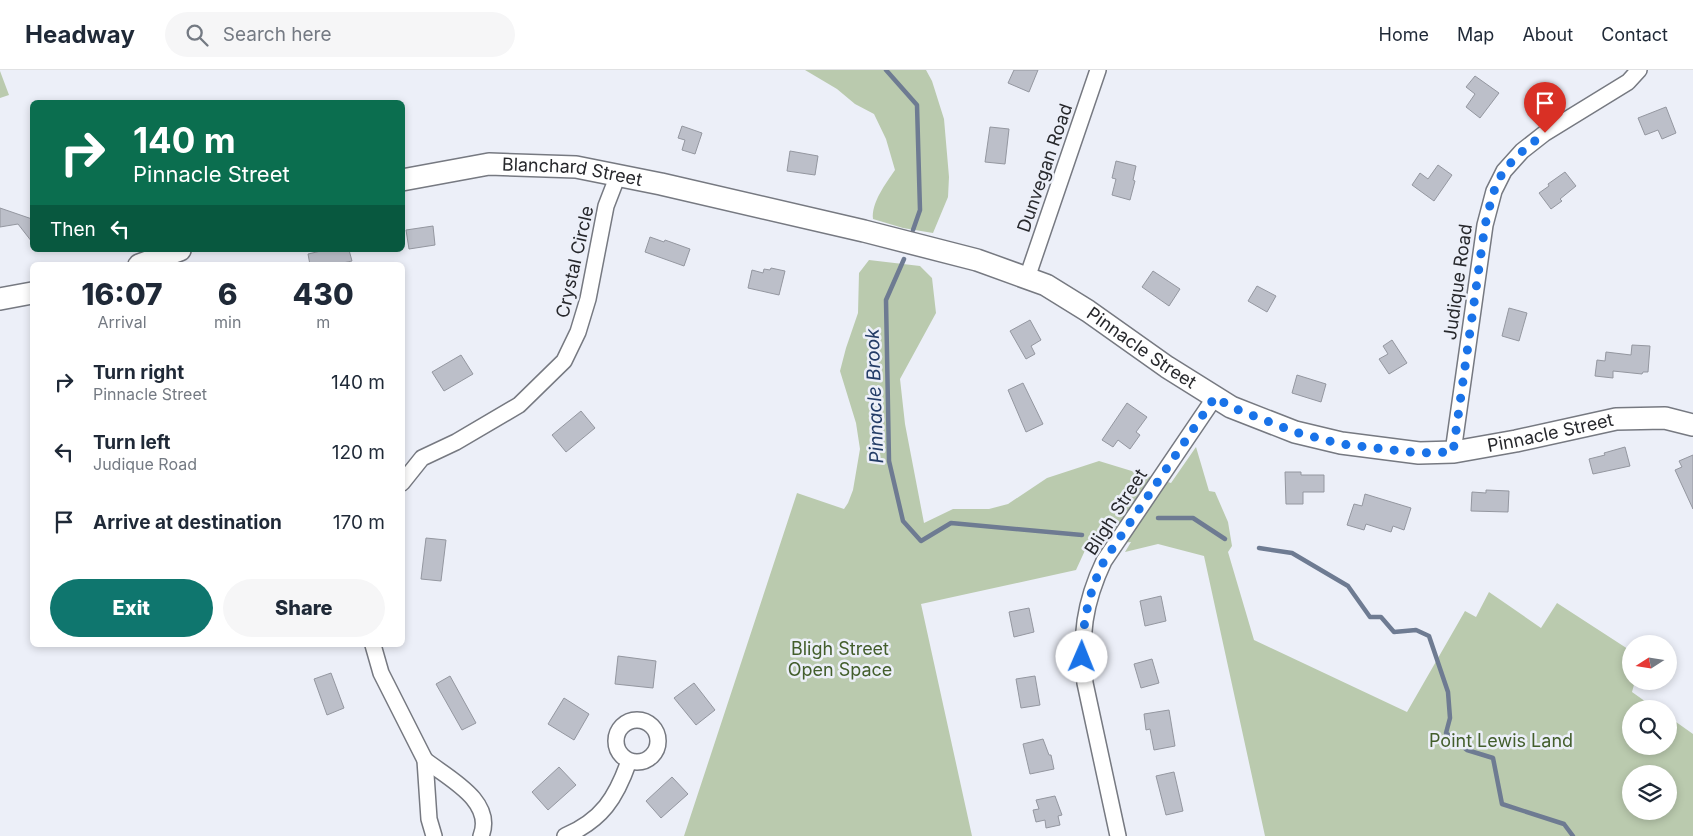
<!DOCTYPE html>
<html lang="en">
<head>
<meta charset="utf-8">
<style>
	body { margin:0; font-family:Inter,sans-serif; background:#f6f6f7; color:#1f2937; height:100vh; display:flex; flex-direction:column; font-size:19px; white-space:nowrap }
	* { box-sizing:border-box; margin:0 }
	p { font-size:16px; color:#747a83 }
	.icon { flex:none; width:28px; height:28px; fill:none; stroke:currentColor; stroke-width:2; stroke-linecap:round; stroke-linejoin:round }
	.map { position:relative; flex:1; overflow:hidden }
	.drawer { position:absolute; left:30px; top:192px; width:375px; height:385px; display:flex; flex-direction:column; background:#fff; border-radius:8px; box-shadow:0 2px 8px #0003 }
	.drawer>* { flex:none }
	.hud { position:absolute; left:30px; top:30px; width:375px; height:152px; border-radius:8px; box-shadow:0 2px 8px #0003; background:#0b6e4f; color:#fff; overflow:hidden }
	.needle { width:32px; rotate:258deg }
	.controls { position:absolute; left:1622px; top:565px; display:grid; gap:10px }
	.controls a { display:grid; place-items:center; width:55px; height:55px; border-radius:50%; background:#fff; box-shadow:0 2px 8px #0003; font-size:25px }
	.pin { position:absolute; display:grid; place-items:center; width:42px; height:42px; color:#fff; margin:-51px -21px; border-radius:50% 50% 50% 0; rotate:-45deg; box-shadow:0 0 5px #0007 }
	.pin .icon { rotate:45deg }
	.me { position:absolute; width:55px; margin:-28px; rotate:1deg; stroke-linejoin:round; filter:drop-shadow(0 0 4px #0008) }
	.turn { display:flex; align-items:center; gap:18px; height:105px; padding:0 20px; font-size:22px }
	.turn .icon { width:65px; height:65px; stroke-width:2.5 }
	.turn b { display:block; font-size:35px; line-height:42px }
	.then { display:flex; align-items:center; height:48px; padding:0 20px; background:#0003; gap:10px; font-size:19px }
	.eta { display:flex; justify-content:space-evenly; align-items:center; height:85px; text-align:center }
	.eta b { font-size:30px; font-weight:800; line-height:35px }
	.cta { display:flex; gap:10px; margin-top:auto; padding:10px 20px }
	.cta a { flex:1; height:58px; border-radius:30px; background:#0f766e; color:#fff; font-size:20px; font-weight:800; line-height:58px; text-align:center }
	.cta a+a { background:#f6f6f7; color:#1f2937 }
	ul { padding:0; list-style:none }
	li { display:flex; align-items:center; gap:15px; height:70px; padding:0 20px }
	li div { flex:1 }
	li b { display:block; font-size:19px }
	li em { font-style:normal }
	header { display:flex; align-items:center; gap:30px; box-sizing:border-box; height:70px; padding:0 25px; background:#fff; border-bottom:1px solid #e0e1e3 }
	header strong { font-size:24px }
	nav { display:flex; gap:28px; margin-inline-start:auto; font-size:18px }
	.search { width:350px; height:45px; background:#f6f6f7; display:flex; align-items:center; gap:12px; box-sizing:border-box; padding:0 18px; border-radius:28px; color:#747a83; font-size:19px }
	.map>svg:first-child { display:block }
	.green { fill:#bacaae; fill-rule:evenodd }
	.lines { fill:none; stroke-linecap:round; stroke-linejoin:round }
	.stream { stroke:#6e7b92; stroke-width:4.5 }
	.building { fill:#bcbfc9; stroke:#9497a0 }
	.street-casing { stroke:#767981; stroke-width:18 }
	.secondary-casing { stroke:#767981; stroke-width:24 }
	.street { stroke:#fff; stroke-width:15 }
	.secondary { stroke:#fff; stroke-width:21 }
	.route { stroke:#1a73e8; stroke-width:9; stroke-dasharray:0 16.2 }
	.labels { text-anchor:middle; stroke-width:5; stroke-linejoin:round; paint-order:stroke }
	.street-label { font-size:18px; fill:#27282c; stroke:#eceff8 }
	.park-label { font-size:18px; fill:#435e2c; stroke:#eceff8 }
	.water-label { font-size:19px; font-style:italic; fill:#233c67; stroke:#eceff8 }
</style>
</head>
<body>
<header>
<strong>Headway</strong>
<div class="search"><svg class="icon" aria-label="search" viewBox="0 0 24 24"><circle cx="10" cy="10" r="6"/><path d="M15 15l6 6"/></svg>Search here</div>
<nav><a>Home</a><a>Map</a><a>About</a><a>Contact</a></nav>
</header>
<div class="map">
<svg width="1693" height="766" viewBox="0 0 1693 766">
	<rect width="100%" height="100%" fill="#eceff8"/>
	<!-- green -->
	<g class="green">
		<path d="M805,0H926L932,11L944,49L949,107L948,127L933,163L903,158L873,149C871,133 886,113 895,100L886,69L874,44L855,34L837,19Z"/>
		<polygon points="0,1 9,25 0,28"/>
		<path d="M869,190L920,196L932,208L936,243L900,309L905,354L924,453L953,439H989L1008,434L1047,408L1099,391L1171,413L1196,377L1209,421L1215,422L1228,452L1232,476L1228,482L1254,570L1407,642L1465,541L1476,547L1489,522L1541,558L1557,533L1631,581V611H1635L1632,622L1656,639H1631V676H1669V647L1693,664V766H1265L1204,486L1158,474L1125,482L1131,472L1087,476L1076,500L921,534L972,766H684L797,423L844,439L848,433L853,420L860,379L856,353L840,301L846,278L858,243L859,203ZM1631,704H1669V741H1631Z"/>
	</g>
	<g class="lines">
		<!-- stream -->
		<g class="stream">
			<polyline points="886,0 917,35 920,140 913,160"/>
			<polyline points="904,189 886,230 889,391 903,451 921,471 951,453 1082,465"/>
			<polyline points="1158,448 1193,448 1225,469"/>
			<polyline points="1259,478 1292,483 1348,516 1370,547 1381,547 1394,562 1416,560 1429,566 1448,622 1450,648 1446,663 1467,680 1493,688 1502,734 1564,754 1573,766"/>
		</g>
	</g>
	<!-- building -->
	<g class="building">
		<polygon points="1014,0 1038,0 1029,22 1008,13"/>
		<polygon points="1475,6 1499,23 1480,48 1466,37 1475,24 1466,17"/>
		<polygon points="1666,37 1676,63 1662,69 1658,60 1645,65 1638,48"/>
		<polygon points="682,56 702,63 695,84 682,80 685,70 678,68"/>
		<polygon points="990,57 1009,59 1005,94 985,92"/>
		<polygon points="790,81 818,86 815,105 787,101"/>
		<polygon points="1116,91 1136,96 1133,110 1135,111 1130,130 1112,125 1116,109 1112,108"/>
		<polygon points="1438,95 1452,105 1434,131 1412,115 1420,103 1428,109"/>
		<polygon points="1565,102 1576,116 1560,129 1562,131 1551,139 1539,123 1549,116 1548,114"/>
		<polygon points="0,138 32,149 32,172 18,154 0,157"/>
		<polygon points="433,156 435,175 409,179 406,160"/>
		<polygon points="650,167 664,172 665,170 690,179 684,196 645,182"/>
		<polygon points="325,180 349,180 352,191 334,195 310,195 308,184"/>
		<polygon points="771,198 785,201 779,225 748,218 752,200 763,203 764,199 770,200"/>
		<polygon points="1153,201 1180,219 1169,236 1142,217"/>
		<polygon points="1257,216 1276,226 1267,242 1248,231"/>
		<polygon points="1509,238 1527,243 1519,271 1502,266"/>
		<polygon points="1030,250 1041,270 1031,276 1035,284 1026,289 1010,261"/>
		<polygon points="1392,270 1407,293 1389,304 1379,289 1388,284 1383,276"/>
		<polygon points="1632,275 1650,276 1648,302 1643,302 1642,304 1613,301 1613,308 1595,306 1597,290 1605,291 1606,282 1631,285"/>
		<polygon points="461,285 473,304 444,321 432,302"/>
		<polygon points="1297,305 1326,314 1321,332 1292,323"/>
		<polygon points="1023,313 1043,354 1026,362 1008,320"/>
		<polygon points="1127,333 1147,347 1136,362 1140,365 1130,379 1118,370 1113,377 1102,370"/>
		<polygon points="581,341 595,358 566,382 552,365"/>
		<polygon points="1625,377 1630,396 1593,404 1589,389 1605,385 1604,383"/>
		<polygon points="1693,385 1693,439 1675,400 1682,397 1679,391"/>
		<polygon points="1285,402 1301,402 1301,405 1324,405 1324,422 1303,422 1303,434 1286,434"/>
		<polygon points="1486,420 1509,421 1508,442 1471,441 1472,422 1486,423"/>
		<polygon points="1365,424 1411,438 1404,460 1393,456 1391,462 1366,454 1364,460 1347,455 1354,434 1362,436"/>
		<polygon points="426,468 446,470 441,511 421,509"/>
		<polygon points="1161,526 1166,551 1145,556 1140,531"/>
		<polygon points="1029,538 1034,562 1014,567 1009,542"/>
		<polygon points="618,586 656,591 653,618 615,614"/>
		<polygon points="1152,589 1159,613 1141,618 1134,594"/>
		<polygon points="331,603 344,638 327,645 314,609"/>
		<polygon points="450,606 476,653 462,660 436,614"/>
		<polygon points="1035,606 1040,635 1021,638 1016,609"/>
		<polygon points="694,613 715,640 696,655 674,628"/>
		<polygon points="564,628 589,644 574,670 548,654"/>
		<polygon points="1169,640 1175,676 1154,680 1150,659 1146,660 1144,644"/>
		<polygon points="1043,669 1049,685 1051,685 1054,699 1030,704 1023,674"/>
		<polygon points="559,697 576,715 548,740 532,722"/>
		<polygon points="1174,702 1183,741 1166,745 1156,706"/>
		<polygon points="672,707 688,724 661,748 646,731"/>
		<polygon points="1055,726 1062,745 1058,746 1060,755 1046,758 1045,750 1036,752 1033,740 1039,739 1036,730"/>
	</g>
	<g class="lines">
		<!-- street casing -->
		<g class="street-casing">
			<g id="street">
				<polyline points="1027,208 1098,0"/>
				<polyline points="1453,382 1485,155 1494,121 1504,101 1522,81 1545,63 1628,12 1639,0"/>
				<polyline points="402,413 422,388 456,372 519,335 564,291 578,262 588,229 606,136 618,105"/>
				<polyline points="373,575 381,603 425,690 429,749 434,766"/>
				<circle cx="637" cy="671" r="21"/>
				<path d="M425,690C448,708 495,731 481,766"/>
				<path d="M565,766C602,750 616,728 629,691"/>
				<path d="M1118,766L1085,613C1080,567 1084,533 1104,491L1215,327"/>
			</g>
		</g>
		<!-- secondary casing -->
		<g class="secondary-casing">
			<g id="secondary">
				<path id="s1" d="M402,110L489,94L576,97L661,114L864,161L977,190L1046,215L1088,241L1167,297L1231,337L1295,362L1341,373L1419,383L1454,382L1516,371L1616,349L1665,348L1693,355"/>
				<polyline points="139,195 180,180"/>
				<polyline points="0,229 32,223"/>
			</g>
		</g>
		<!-- street -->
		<use href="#street" class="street"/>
		<!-- secondary -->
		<use href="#secondary" class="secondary"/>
	</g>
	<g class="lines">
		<!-- route -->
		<path class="route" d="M1082,587C1083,551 1088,524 1104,491L1215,327L1231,337L1295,362L1341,374L1419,383L1453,382L1485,155C1490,137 1493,115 1505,100C1516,85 1531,74 1545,63"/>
	</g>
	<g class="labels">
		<!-- street labels -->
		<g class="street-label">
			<text transform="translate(1045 98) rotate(-71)" y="6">Dunvegan Road</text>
			<text dy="6" stroke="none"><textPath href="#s1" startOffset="172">Blanchard Street</textPath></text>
			<text transform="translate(575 192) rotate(-77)" y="6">Crystal Circle</text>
			<text transform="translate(1458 212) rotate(-82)" y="6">Judique Road</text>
			<text dy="6" stroke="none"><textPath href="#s1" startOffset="775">Pinnacle Street</textPath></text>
			<text dy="6" stroke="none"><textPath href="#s1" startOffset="1210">Pinnacle Street</textPath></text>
			<text transform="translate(1116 442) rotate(-57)" y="6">Bligh Street</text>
		</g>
		<!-- park labels -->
		<g class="park-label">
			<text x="840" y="585">Bligh Street<tspan x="840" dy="21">Open Space</tspan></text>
			<text x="1501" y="677">Point Lewis Land</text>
		</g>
		<!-- water labels -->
		<g class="water-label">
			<text transform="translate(874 326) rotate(-92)" y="7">Pinnacle Brook</text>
		</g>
	</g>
</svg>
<div class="controls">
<a><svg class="needle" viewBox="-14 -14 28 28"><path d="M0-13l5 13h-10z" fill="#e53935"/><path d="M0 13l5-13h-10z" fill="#747a83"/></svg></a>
<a><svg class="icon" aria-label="search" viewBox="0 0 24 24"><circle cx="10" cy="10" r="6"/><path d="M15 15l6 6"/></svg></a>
<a><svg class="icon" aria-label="layers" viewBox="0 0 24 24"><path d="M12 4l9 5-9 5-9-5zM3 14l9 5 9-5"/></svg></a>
</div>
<div class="pin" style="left:1545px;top:63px;background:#d93025"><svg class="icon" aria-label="arrive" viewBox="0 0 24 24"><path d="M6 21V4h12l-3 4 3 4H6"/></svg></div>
<svg class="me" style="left:1082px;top:587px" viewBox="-20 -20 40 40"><circle r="19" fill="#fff"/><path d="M0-13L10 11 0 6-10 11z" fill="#1a73e8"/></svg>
<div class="hud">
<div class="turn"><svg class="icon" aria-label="right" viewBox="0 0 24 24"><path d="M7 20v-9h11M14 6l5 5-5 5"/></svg><div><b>140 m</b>Pinnacle Street</div></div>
<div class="then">Then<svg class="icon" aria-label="left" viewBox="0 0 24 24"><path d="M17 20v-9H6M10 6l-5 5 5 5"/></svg></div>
</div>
<section class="drawer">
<div class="eta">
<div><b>16:07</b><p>Arrival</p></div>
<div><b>6</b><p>min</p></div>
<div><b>430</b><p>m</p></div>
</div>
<ul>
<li><svg class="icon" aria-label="right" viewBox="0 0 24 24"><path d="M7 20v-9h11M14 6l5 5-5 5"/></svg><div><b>Turn right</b><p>Pinnacle Street</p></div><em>140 m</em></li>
<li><svg class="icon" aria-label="left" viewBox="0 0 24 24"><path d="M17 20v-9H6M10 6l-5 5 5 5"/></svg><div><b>Turn left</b><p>Judique Road</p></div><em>120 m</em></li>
<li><svg class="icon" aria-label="arrive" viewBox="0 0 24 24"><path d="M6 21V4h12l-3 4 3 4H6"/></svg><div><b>Arrive at destination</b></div><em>170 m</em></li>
</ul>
<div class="cta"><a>Exit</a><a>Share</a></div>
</section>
</div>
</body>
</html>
